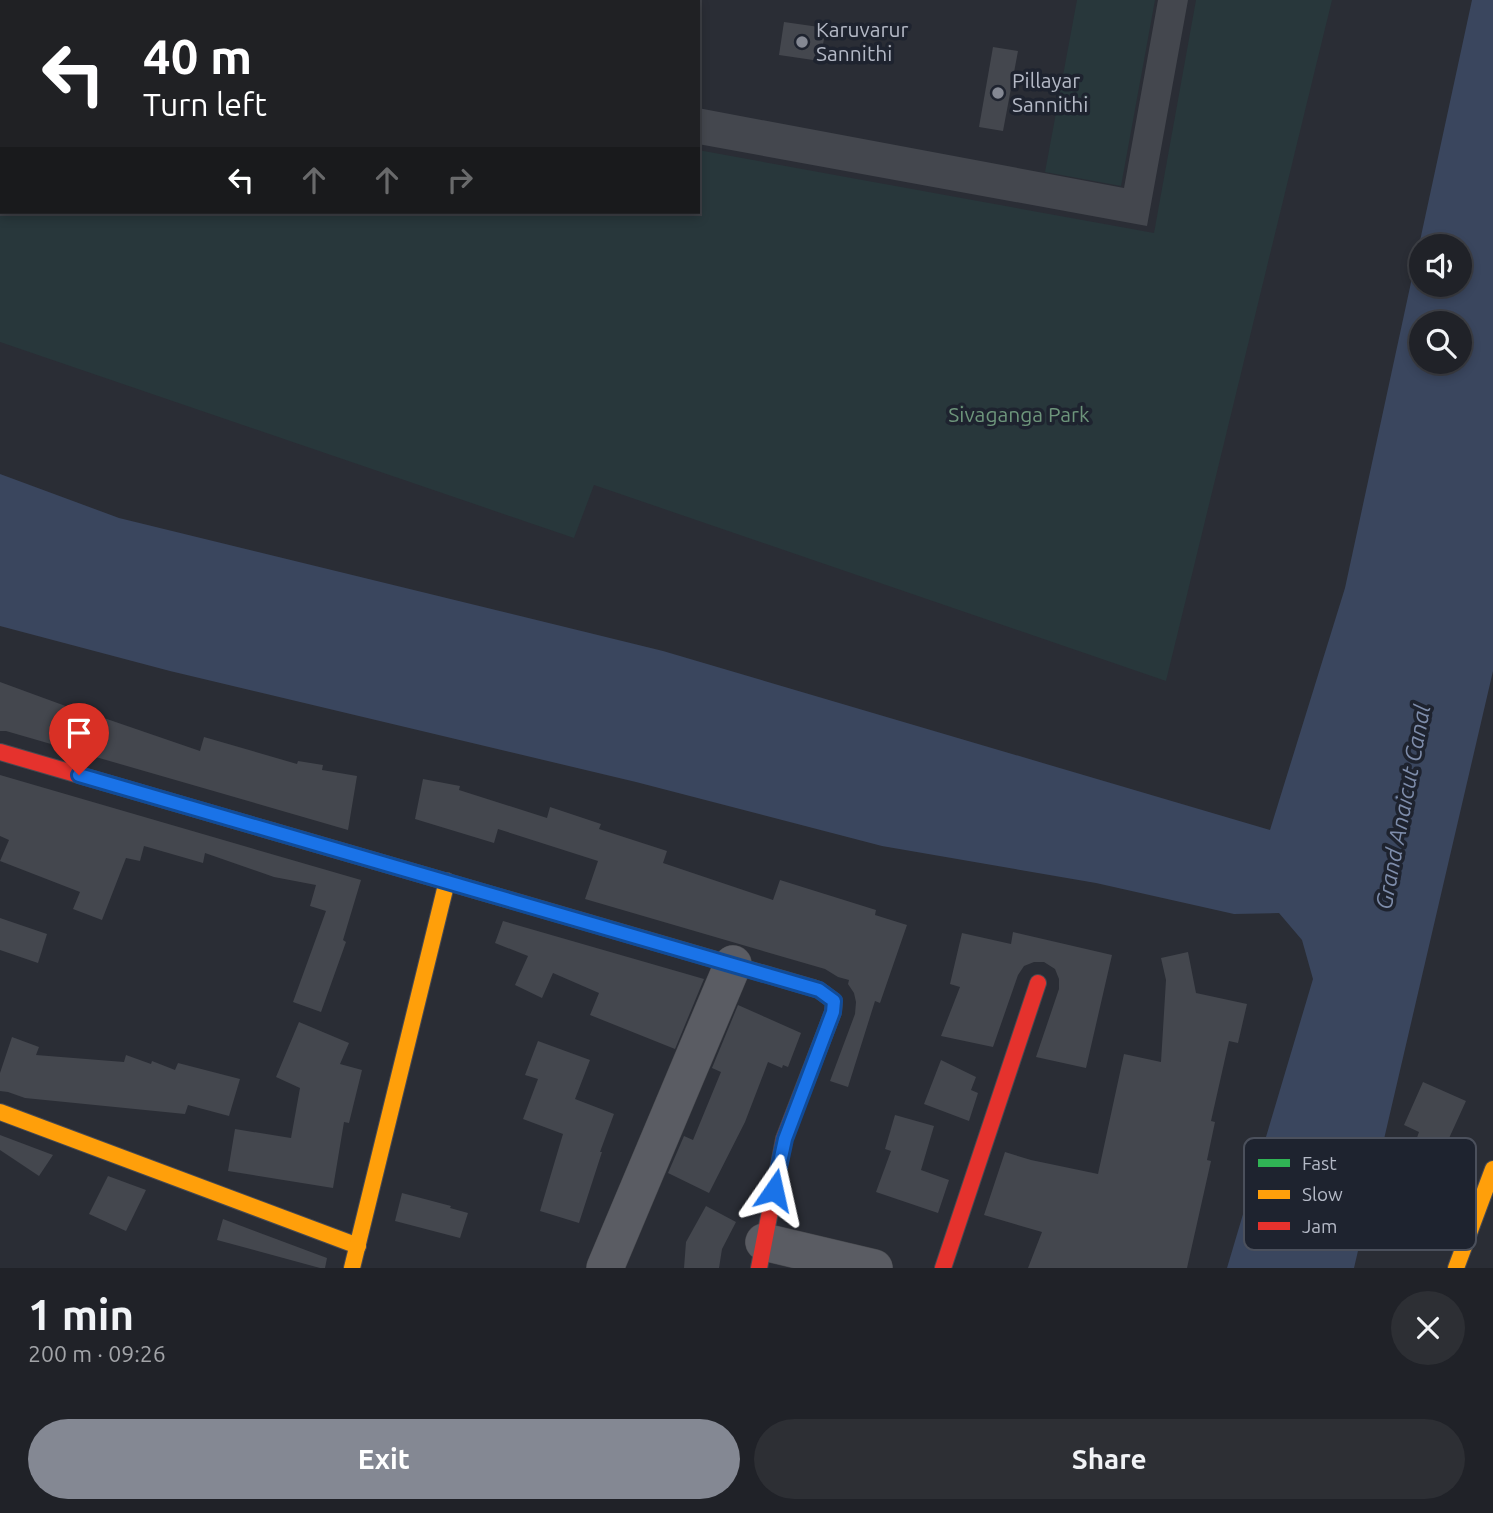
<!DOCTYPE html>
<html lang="en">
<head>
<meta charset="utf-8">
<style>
	body { margin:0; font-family:Ubuntu,sans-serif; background:#2d2f34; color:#f1f3f6; height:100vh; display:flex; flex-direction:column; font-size:26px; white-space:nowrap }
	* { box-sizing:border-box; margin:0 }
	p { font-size:23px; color:#a2a4a8 }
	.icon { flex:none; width:38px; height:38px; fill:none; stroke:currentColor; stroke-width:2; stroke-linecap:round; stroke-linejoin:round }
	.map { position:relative; height:1268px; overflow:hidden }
	.details { display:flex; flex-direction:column; background:#202228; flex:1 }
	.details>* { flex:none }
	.top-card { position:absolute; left:0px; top:0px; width:700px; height:214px; box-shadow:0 4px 10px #0003,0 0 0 2px #3d3f45; background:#202124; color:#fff; overflow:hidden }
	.tools { position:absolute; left:1409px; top:234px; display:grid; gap:14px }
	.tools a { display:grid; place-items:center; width:63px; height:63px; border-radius:50%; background:#202228; box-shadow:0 4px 10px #0003,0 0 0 2px #3d3f45; font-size:35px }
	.pin { position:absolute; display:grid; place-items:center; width:60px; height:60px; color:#fff; margin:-72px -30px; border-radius:50% 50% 50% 0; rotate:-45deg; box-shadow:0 0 7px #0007 }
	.pin .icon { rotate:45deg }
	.me { position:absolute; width:77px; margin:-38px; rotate:11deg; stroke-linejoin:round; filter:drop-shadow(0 0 5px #0008) }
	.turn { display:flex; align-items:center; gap:24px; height:147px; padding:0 28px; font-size:32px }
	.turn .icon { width:91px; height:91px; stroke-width:2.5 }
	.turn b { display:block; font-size:49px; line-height:60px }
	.lanes { display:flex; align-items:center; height:66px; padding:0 28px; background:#0003; justify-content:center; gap:35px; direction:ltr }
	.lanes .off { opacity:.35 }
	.round { display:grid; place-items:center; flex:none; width:74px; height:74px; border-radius:37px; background:#2d2f34 }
	.headline { display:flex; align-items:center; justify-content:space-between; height:119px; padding:0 28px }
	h1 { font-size:42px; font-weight:700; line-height:52px }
	.cta { display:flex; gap:14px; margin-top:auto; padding:14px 28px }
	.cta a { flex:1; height:80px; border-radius:42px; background:#848893; color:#fff; font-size:28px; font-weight:700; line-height:80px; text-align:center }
	.cta a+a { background:#2d2f34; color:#f1f3f6 }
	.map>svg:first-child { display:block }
	.green { fill:#28373b }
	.water { fill:#3a465e; fill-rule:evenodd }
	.building { fill:#44474e }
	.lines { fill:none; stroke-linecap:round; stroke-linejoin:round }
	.street-casing { stroke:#484a4f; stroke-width:38 }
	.fast-casing { stroke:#484a52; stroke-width:18 }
	.slow-casing { stroke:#484a52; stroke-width:18 }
	.jam-casing { stroke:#484a52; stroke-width:18 }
	.street { stroke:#5a5c63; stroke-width:37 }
	.fast { stroke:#30b455; stroke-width:16 }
	.slow { stroke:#ff9f0a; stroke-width:16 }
	.jam { stroke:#e5322d; stroke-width:16 }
	.route-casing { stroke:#114b97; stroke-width:18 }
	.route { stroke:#1a73e8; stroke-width:12 }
	.poi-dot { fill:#848893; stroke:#1e232f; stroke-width:2.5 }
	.labels { text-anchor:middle; stroke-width:7; stroke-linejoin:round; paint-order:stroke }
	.poi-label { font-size:21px; fill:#b4b9c6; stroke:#1e232f; text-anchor:start }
	.park-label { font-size:21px; fill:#6d957b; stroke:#1e232f }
	.water-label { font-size:23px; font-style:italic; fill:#7e8dab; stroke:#1e232f }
	.key { fill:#1e232f; stroke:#4b505c; stroke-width:2 }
	.key-label { font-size:19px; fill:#b4b9c6 }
</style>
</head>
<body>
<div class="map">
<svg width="1493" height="1268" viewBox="0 0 1493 1268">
	<rect width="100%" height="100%" fill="#2a2d35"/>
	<!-- green -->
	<g class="green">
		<polygon points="0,0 575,0 574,2 2,2 2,212 698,212 698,150 1154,233 1196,0 1332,0 1166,681 594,485 574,538 0,342"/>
		<polygon points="1077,0 1155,0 1121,186 1045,172"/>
	</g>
	<!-- water -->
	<g class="water">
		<polygon points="0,0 88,0 88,2 2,2 2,153 0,154"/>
		<path d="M1472,0H1493V671L1354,1268H1227L1313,979L1302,940L1279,913L1234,914L1096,883L882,846L636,782L170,671L0,626V474L119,518L663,651L1270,830L1345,588ZM1421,247H1460V285H1421ZM1421,324H1460V362H1421Z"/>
	</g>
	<!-- building -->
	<g class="building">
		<polygon points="1158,0 1188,0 1147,226 698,144 698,108 1124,188"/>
		<polygon points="784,22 826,28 820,61 779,55"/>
		<polygon points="993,47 1018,51 1003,131 979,127"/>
		<polygon points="0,682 101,719 101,717 200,751 204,737 297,764 298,761 323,765 322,770 357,776 348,830 6,731 0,731"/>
		<polygon points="0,775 361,880 343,940 346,942 321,1012 293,1002 326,911 310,906 316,885 274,877 205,853 203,863 144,846 140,861 126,858 102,920 73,909 80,892 0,861 9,840 0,836"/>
		<polygon points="423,779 460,786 459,790 547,818 550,807 601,824 599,829 667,851 663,863 773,900 780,880 876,910 875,915 907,925 880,1003 875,1001 848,1087 830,1081 855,1014 856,1002 854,993 848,984 849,980 838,977 825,969 585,899 598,861 498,829 494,843 415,819"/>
		<polygon points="0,918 47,934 38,963 0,950"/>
		<polygon points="503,921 704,979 675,1049 590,1015 599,993 553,973 542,998 515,985 528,956 495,943"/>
		<polygon points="1013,932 1112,955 1086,1068 1036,1057 1059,989 1059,979 1055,969 1044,962 1034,962 1024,966 1018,975 993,1047 941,1036 960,987 950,984 962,933 1011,944"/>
		<polygon points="1188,952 1196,993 1247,1004 1238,1043 1229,1041 1211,1121 1215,1122 1207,1160 1211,1161 1187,1268 1028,1268 1042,1232 984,1215 1005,1152 1031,1160 1098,1174 1124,1054 1161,1062 1166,980 1161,958"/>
		<polygon points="738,1005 801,1033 788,1067 783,1065 782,1068 768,1062 745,1122 709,1193 668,1173 684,1136 693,1140 721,1072 712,1068"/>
		<polygon points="299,1022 349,1043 340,1064 362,1070 349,1123 344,1122 333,1188 228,1171 235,1129 291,1138 300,1088 276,1077"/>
		<polygon points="12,1037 39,1047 36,1055 124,1062 126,1055 151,1064 152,1061 175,1070 178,1063 240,1079 229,1116 188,1105 185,1114 25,1098 8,1092 0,1091 0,1073"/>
		<polygon points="538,1041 590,1060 575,1099 614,1114 600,1152 602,1152 579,1223 540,1211 563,1134 523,1119 538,1079 525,1075"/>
		<polygon points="941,1060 976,1077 971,1090 978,1093 969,1121 924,1104"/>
		<polygon points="1423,1082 1466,1101 1445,1147 1472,1156 1461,1185 1407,1166 1419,1132 1404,1125"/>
		<polygon points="895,1115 934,1126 921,1170 949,1180 938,1213 876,1192 891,1151 885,1149"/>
		<polygon points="0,1135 53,1155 39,1176 0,1150"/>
		<polygon points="108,1176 146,1190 126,1231 89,1214"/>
		<polygon points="402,1193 451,1206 450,1208 468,1213 460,1238 395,1221"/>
		<polygon points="706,1206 736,1222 722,1249 719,1268 684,1268 686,1242"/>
		<polygon points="223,1219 327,1258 325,1268 320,1268 217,1240"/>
	</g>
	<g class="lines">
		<!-- street casing -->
		<g class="street-casing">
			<g id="street">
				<polyline points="764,1242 874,1268"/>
				<polyline points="605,1268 733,964"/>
			</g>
		</g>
		<!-- fast casing -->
		<g class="fast-casing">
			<polyline id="fast" points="272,831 813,988"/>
		</g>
		<!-- slow casing -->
		<g class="slow-casing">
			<g id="slow">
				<polyline points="0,1112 358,1246"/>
				<polyline points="352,1268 447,881"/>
				<polyline points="1456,1268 1493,1169"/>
			</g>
		</g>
		<!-- jam casing -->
		<g class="jam-casing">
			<g id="jam">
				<polyline points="0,752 272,831"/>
				<polyline points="759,1268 784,1139 833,1012 834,1001 819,990 813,988"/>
				<polyline points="943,1268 1038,983"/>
			</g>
		</g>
		<!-- street -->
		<use href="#street" class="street"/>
		<!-- fast -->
		<use href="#fast" class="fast"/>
		<!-- slow -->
		<use href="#slow" class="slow"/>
		<!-- jam -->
		<use href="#jam" class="jam"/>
	</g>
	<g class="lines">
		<!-- route casing -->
		<g class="route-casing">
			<polyline id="route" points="79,775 819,990 834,1001 833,1012 785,1139 774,1190"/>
		</g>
		<!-- route -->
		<use href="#route" class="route"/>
	</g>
	<!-- markers -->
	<g class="poi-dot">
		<circle cx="802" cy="42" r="7"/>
		<circle cx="998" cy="93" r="7"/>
	</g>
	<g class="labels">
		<!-- poi labels -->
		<g class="poi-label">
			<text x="816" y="37">Karuvarur<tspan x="816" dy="24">Sannithi</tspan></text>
			<text x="1012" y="88">Pillayar<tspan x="1012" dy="24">Sannithi</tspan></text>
		</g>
		<!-- park labels -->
		<g class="park-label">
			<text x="1019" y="422">Sivaganga Park</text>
		</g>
		<!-- water labels -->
		<g class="water-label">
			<text transform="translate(1403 807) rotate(-79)" y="8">Grand Anaicut Canal</text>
		</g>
	</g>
	<!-- legend -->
	<rect x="1244" y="1138" width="232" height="112" rx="10" class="key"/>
	<rect x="1258" y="1159" width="32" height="8" fill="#30b455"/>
	<rect x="1258" y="1190" width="32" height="9" fill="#ff9f0a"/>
	<rect x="1258" y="1222" width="32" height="8" fill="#e5322d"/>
	<g class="key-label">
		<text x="1302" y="1170">Fast</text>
		<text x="1302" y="1201">Slow</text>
		<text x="1302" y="1233">Jam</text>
	</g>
</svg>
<div class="tools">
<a><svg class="icon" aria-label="sound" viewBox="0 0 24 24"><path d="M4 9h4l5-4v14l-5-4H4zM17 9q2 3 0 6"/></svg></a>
<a><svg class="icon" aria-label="search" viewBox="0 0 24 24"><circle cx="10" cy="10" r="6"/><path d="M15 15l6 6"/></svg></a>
</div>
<div class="pin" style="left:79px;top:775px;background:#d93025"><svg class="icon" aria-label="arrive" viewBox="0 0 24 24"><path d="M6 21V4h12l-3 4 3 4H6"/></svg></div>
<svg class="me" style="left:774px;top:1190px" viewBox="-20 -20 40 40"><path d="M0-17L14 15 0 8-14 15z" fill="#1a73e8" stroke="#fff" stroke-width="4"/></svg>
<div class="top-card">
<div class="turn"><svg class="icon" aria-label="left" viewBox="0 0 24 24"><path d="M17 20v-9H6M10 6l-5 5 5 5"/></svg><div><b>40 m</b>Turn left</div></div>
<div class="lanes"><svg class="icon" aria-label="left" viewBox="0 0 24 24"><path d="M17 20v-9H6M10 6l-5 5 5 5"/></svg><svg class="icon off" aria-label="ahead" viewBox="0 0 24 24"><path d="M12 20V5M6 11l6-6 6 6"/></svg><svg class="icon off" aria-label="ahead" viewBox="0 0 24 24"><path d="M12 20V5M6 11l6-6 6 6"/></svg><svg class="icon off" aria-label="right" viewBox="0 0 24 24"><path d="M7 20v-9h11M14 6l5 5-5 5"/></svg></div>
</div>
</div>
<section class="details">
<div class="headline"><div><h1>1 min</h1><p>200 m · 09:26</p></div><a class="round"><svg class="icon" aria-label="close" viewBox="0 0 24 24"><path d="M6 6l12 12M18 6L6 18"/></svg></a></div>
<div class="cta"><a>Exit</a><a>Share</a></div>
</section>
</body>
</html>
